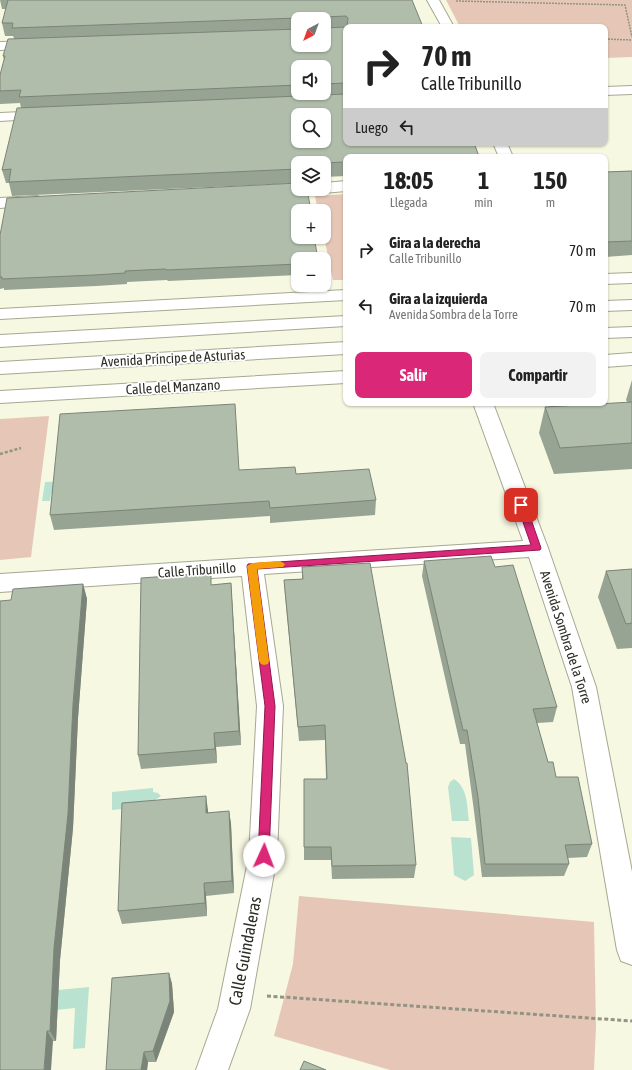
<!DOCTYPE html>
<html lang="es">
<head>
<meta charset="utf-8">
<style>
	body { margin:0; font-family:"Asap Condensed",sans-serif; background:#f2f2f2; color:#222; height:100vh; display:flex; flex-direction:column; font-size:15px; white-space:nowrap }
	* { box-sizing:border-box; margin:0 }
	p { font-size:13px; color:#767676 }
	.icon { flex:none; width:22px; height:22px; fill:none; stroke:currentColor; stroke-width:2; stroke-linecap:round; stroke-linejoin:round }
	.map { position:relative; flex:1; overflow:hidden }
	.details { position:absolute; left:343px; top:154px; width:265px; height:252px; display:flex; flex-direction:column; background:#fff; border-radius:8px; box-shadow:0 1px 3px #0004 }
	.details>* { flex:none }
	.guide { position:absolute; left:343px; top:24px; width:265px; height:122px; border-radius:8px; box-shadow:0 1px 3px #0004; background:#fff; color:#222; overflow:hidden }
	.needle { width:26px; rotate:221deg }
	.controls { position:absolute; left:291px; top:12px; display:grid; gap:8px }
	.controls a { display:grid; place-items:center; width:40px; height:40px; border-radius:8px; background:#fff; box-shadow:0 1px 3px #0004; font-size:20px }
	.pin { position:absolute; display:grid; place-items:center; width:34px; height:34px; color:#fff; margin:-17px; border-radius:8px; box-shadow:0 2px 6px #0006 }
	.me { position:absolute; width:44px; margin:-22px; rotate:2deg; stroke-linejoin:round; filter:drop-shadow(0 0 3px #0008) }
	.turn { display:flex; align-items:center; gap:14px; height:84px; padding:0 12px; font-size:18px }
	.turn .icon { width:52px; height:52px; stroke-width:2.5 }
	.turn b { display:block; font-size:28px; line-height:34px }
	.then { display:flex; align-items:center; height:38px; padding:0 12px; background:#0003; gap:8px; font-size:15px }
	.eta { display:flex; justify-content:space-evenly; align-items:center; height:68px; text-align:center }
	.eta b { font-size:24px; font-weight:700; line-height:28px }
	.cta { display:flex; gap:8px; margin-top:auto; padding:8px 12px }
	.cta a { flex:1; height:46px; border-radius:8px; background:#db2777; color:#fff; font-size:16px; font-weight:700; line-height:46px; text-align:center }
	.cta a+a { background:#f2f2f2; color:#222 }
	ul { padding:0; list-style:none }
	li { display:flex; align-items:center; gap:12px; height:56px; padding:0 12px }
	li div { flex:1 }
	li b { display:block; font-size:15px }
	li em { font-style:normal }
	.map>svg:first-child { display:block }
	.green { fill:#e6c7b7 }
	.water { fill:#bae2d0 }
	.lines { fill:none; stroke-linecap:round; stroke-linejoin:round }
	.minor-casing { stroke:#a7a892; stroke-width:2 }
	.path-far2 { stroke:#929383; stroke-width:1.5; stroke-dasharray:2 1; stroke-linecap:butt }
	.path-far1 { stroke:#929383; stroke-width:2.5; stroke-dasharray:3 2; stroke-linecap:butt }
	.path { stroke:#929383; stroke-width:3; stroke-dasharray:4 2.5; stroke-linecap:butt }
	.minor { fill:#fff; fill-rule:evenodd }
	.wall { fill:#97a393; fill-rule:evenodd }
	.shaded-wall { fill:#7b8478 }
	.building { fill:#b0bdab; stroke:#7b8478; fill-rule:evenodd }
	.route { fill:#db2777; stroke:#8e194d }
	.slow { fill:#f59e0b }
	.labels { text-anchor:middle; stroke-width:3.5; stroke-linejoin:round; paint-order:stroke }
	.street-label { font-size:14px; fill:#2d2e25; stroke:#fff }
	.near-street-label { font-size:17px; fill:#2d2e25; stroke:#fff }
</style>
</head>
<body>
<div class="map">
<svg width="632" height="1070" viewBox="0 0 632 1070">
	<rect width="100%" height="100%" fill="#f7f8e1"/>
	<!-- green -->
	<g class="green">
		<polygon points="446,0 632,0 632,57 605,58 605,27 460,27"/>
		<polygon points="346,194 346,280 333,280 324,237 324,211 318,211 315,196"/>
		<polygon points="49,416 31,557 0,560 0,419"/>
		<polygon points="299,896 594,922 596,1027 594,1070 390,1070 274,1036 293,964"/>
	</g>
	<!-- water -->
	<g class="water">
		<polygon points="68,481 62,490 51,494 50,501 42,501 45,482"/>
		<path d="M454,779C468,788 467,806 469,821H452L448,787L450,782Z"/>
		<polygon points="153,788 153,792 158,793 161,796 152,802 152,806 112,810 112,792"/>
		<polygon points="451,837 471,838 474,875 465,881 454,875"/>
		<polygon points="89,987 85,1048 73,1049 75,1008 56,1010 58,990"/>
	</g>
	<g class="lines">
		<!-- minor casing -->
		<g class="minor-casing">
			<g id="minor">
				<polygon points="427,0 439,0 454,27 442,27"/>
				<polygon points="37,41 41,42 43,45 41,48 0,50 0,42"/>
				<polygon points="632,86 632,94 605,95 605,87"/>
				<polygon points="45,111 50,112 52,115 50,118 0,121 0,113"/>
				<polygon points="493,143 507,143 513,157 499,157"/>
				<polygon points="346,181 346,191 324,193 319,191 317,189 324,189 324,183"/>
				<polygon points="37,196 42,198 45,201 42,204 0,208 0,198"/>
				<polygon points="632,273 632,283 605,284 605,274"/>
				<polygon points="346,290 346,300 0,319 0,309"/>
				<polygon points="632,300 632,310 605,311 605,301"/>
				<polygon points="346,316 346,326 0,347 0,335"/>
				<polygon points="632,327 632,337 605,338 605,328"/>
				<polygon points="346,342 346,354 0,374 0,362"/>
				<polygon points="632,353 632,365 605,367 605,355"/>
				<polygon points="346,371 346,383 0,403 0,391"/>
				<polygon points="473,403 493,403 548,548 596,687 632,872 632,965 621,961 617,950 572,687 529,557 264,574 283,706 277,856 250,1009 228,1070 196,1070 218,1009 249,856 257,706 242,576 0,592 0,574 523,541"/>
			</g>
		</g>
		<!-- path-far2 -->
		<g class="path-far2">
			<polyline points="456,1 625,5 632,37"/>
			<polyline points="605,39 632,40"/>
		</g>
		<!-- path-far1 -->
		<polyline class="path-far1" points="0,454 21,448"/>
		<!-- path -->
		<polyline class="path" points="267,996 632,1021"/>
		<!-- minor -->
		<use href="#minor" class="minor"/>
	</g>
	<!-- wall -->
	<g class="wall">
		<path d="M0,0H412L346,27V143L479,156V157H346V176L324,177V163H298V183L12,196L9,183H6L2,170L21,108L20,103L0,104V75L4,60L3,56L14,38L13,36H5L2,23L6,9H2ZM298,19H324V45H298ZM298,67H324V93H298Z"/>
		<polygon points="632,171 632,255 605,257 605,172"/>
		<polygon points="0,235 298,259 298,275 168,281 167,280 127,282 127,284 96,286 4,290 4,288 0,289"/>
		<polygon points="632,380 632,469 554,474 539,433 545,407 628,403 626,400"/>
		<polygon points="239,470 296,474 376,500 375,515 270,523 270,516 54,530 50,515"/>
		<polygon points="424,561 495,567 557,707 553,722 537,723 548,762 592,844 587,857 568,858 569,864 564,876 482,877 474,811 465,744 460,744 422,576"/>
		<polygon points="302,567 416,865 414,878 332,879 331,860 304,860 304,847 326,779 325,740 299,741 285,595 284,580 302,579"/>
		<polygon points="632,569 632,648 617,649 598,597 606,571"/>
		<polygon points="231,583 241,745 216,747 217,763 141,769 138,755 212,585"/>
		<polygon points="83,584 87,599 78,718 73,828 60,960 56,1041 53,1041 0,1070 11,600"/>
		<polygon points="208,810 208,813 229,811 231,824 234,893 206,896 207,916 122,924 118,911"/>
		<polygon points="169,973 172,984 174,1012 156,1062 148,1062 147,1070 106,1070"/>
	</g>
	<!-- shaded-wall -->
	<g class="shaded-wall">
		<polygon points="231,583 232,598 241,745 239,731"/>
		<polygon points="83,584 87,599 78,718 73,828 60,960 56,1041 50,1031 54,948"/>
		<polygon points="214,733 216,747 217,763 215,749"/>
		<polygon points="206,796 208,810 208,826 206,813"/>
		<polygon points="229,811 231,824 234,893 232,881"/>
		<polygon points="204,883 206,896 207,916 205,903"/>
		<polygon points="169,973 172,984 174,1012 156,1062 153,1051"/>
		<polygon points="47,1031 53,1041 51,1070 44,1070"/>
		<polygon points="144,1052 148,1062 147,1070 141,1070"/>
	</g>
	<!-- building -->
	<g class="building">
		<polygon points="8,0 412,0 423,27 346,27 346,83 324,84 324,67 298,67 298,85 19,97 21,90 0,91 0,75 5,56 3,56 8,39 298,29 298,45 324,45 324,28 347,27 348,18 346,16 324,17 323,19 299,19 298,18 12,28 13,23 2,23"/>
		<path d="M346,94V143H474L479,156L452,157H346V162L322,163H298V169L9,182L11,169L2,170L17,108ZM298,115H324V141H298Z"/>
		<polygon points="632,171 632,241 605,242 605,172"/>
		<polygon points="298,183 298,189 307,189 311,211 298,211 298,237 314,237 318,259 298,259 298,264 167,270 165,269 125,271 125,273 94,275 2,279 2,277 0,277 0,235 7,198"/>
		<polygon points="632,402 632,443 560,448 545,407"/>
		<polygon points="235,404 239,470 295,467 296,474 369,469 376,500 270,508 269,501 50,515 60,414"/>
		<polygon points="491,556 495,567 513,565 557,707 533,709 548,762 553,762 556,777 578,777 592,844 565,845 569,864 485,864 478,797 467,730 463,730 424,561"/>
		<polygon points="370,563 406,763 407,763 416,865 332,866 331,847 304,847 304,779 327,779 325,725 298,727 284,580 303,579 302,567"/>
		<polygon points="632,569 632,623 626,624 606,571"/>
		<polygon points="211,573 211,585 231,583 239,731 214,733 215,749 138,755 141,578"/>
		<polygon points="83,584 73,704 68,814 54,948 50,1031 47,1031 44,1070 0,1070 0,601 11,600 13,589"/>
		<polygon points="206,796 206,813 229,811 232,881 204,883 205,903 118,911 122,803"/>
		<polygon points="169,973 170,1001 153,1051 144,1052 141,1070 106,1070 112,978"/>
		<polygon points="304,1061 326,1070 300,1070"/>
	</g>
	<!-- route -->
	<polygon class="route" points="521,502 526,505 541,548 540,550 257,569 275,706 269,856 268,860 264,861 259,860 258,856 265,706 247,566 248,564 531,545 517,505"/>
	<!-- slow -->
	<polygon class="slow" points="280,561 285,564 283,567 257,569 269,661 268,664 264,665 261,664 259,661 247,566 252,563"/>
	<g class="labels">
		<!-- street labels -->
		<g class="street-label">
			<text transform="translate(173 358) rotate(-3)" y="5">Avenida Príncipe de Asturias</text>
			<text transform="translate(173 387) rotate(-3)" y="5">Calle del Manzano</text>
			<text transform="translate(197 570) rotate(-4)" y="5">Calle Tribunillo</text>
			<text transform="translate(566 637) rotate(72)" y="5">Avenida Sombra de la Torre</text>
		</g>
		<!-- near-street labels -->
		<g class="near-street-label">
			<text transform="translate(245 951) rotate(-79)" y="6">Calle Guindaleras</text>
		</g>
	</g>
</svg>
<div class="controls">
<a><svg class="needle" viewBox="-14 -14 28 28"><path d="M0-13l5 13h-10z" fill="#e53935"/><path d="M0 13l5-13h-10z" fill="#767676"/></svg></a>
<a><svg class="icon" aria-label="sound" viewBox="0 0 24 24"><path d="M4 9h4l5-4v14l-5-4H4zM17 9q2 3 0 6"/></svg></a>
<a><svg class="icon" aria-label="search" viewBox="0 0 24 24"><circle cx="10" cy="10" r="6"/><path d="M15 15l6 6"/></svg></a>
<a><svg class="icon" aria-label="layers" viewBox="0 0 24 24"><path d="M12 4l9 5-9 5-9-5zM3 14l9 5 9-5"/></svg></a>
<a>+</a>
<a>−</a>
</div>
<div class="pin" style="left:521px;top:505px;background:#d93025"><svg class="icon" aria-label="arrive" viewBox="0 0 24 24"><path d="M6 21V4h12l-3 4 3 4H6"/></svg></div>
<svg class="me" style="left:264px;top:856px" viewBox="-20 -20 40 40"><circle r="19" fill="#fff"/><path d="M0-13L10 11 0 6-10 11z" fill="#db2777"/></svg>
<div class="guide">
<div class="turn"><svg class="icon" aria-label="right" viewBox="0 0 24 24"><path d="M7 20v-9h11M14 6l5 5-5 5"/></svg><div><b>70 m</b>Calle Tribunillo</div></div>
<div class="then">Luego<svg class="icon" aria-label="left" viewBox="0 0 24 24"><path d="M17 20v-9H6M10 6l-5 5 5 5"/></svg></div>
</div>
<section class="details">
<div class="eta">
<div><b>18:05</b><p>Llegada</p></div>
<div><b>1</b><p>min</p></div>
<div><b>150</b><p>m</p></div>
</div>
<ul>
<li><svg class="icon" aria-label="right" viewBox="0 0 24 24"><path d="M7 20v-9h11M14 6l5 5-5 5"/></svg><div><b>Gira a la derecha</b><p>Calle Tribunillo</p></div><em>70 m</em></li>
<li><svg class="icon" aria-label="left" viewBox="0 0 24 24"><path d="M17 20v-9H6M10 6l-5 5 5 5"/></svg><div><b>Gira a la izquierda</b><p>Avenida Sombra de la Torre</p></div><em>70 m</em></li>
</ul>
<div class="cta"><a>Salir</a><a>Compartir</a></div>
</section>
</div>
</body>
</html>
